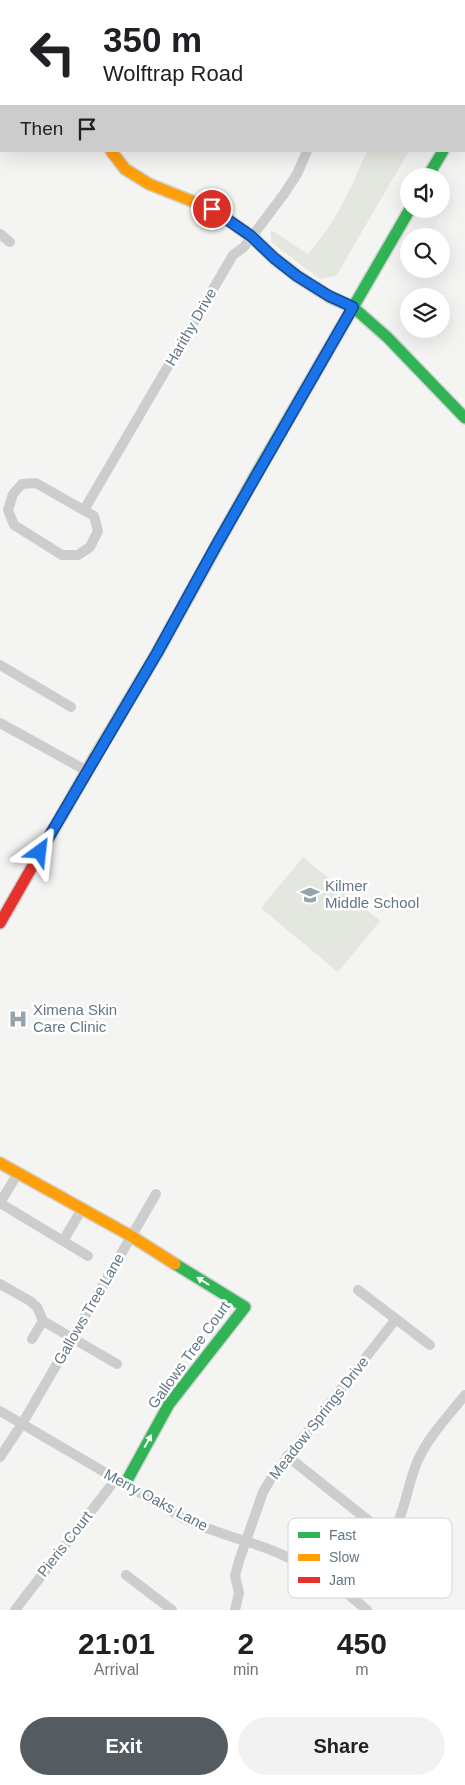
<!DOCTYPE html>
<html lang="en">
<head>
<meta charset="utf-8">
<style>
	body { margin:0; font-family:Arial,sans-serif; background:#f2f2f2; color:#202124; height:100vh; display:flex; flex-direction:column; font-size:19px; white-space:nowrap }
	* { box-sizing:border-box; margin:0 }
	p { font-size:16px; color:#757577 }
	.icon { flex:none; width:28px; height:28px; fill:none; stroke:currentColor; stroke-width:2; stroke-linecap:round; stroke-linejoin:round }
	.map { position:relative; height:1610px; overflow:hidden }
	.side { display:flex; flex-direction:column; background:#fff; flex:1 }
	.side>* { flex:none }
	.guide { position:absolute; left:0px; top:0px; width:465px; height:152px; box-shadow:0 5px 20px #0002; background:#fff; color:#202124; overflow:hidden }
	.fabs { position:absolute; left:400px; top:168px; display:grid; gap:10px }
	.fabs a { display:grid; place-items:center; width:50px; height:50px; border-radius:50%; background:#fff; box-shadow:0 5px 20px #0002; font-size:25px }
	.pin { position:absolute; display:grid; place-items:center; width:42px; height:42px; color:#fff; margin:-21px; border:2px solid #fff; border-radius:50%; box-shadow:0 1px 5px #0007 }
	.me { position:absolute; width:55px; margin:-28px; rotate:30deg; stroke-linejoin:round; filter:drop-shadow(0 0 4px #0008) }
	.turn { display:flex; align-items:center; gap:18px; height:105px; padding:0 20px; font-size:22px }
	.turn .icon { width:65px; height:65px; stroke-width:2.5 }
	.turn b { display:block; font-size:35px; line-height:42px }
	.then { display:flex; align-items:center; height:48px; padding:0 20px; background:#0003; gap:10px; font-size:19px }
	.eta { display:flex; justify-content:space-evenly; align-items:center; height:85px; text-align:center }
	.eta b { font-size:30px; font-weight:700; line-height:35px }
	.button { display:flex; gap:10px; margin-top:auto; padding:10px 20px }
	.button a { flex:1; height:58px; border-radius:30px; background:#555c61; color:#fff; font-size:20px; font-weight:700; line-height:58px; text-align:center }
	.button a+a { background:#f2f2f2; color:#202124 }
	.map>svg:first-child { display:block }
	.green { fill:#e4e7e0 }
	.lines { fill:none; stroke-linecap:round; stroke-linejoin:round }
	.fast-casing { stroke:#d0d2d2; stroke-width:14 }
	.slow-casing { stroke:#d0d2d2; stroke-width:14 }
	.jam-casing { stroke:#d0d2d2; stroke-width:14 }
	.street { stroke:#cccdcd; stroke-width:10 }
	.fast { stroke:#30b455; stroke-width:11 }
	.slow { stroke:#ff9f0a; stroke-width:11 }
	.jam { stroke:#e5322d; stroke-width:11 }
	.oneway { fill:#fff }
	.route-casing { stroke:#114b97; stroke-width:12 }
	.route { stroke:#1a73e8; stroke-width:9 }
	.labels { text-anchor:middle; stroke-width:5; stroke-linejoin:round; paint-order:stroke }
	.street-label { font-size:15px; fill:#627785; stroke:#fff }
	.poi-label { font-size:15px; fill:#627785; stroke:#fff; text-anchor:start }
	.key { fill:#fff; stroke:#d0d6da; stroke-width:1 }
	.key-label { font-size:14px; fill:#627785 }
</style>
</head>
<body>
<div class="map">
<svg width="465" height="1610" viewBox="0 0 465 1610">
	<rect width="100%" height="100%" fill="#f4f4f2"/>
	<!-- green -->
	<g class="green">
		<path d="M367,151H409L336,276L320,279L271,242V230L308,254C335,224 351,188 367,151Z"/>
		<polygon points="303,857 380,921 338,972 261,908"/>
	</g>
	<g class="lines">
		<!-- fast casing -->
		<g class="fast-casing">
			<g id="fast">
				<polyline points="414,0 416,1"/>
				<polyline points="464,36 465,37"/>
				<polyline points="428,176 443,151"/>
				<polyline points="330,297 353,307 387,337 465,418"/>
				<polyline points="95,757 157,653 254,478 410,209"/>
				<polyline points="125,1484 169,1404 245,1307 175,1264"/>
			</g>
		</g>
		<!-- slow casing -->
		<g class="slow-casing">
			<g id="slow">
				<polyline points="111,151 125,169 149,184 212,209 251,236 274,258 297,276 330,297"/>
				<polyline points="0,1163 131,1236 175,1264"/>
			</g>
		</g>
		<!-- jam casing -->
		<g class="jam-casing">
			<g id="jam">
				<polyline points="464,115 465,113"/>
				<polyline points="0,923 95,757"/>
			</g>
		</g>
		<!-- street -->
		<g class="street">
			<polyline points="84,1 85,0"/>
			<polyline points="380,1 381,0"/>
			<polyline points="0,110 1,109"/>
			<polyline points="0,234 10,242"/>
			<polygon points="36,483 94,516 98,531 90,547 78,555 62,555 14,525 8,510 13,494 22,484"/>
			<polyline points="84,510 233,255 244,247 284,194 297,174 307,151"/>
			<polyline points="0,665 71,707"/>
			<polyline points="0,723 87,771"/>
			<polyline points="0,1203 88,1256"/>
			<polyline points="0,1203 18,1173"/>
			<polyline points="63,1241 82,1209"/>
			<polyline points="0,1284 30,1301 37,1307 43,1321 117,1364"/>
			<polyline points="358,1290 430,1345"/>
			<polyline points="32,1339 43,1321"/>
			<path d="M0,1411L183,1518C209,1531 238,1538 266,1548C303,1562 337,1584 367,1610"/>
			<polyline points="287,1456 369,1521"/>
			<polyline points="0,1457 22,1424 156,1194"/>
			<polyline points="126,1575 172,1610"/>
			<path d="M347,1594C361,1575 382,1553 393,1533C406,1510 407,1484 418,1460C429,1436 449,1415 465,1395"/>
			<polyline points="15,1610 116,1479"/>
			<polyline points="235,1610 239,1593 235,1576 239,1561 263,1492 272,1477 396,1319"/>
		</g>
		<!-- fast -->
		<use href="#fast" class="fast"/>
		<!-- slow -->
		<use href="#slow" class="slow"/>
		<!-- jam -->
		<use href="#jam" class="jam"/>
	</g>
	<!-- one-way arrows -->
	<defs><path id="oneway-solid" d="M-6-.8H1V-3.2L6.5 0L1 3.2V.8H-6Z" transform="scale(1.25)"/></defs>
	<g class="oneway">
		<use href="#oneway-solid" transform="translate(203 1281) rotate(-148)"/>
		<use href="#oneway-solid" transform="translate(148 1441) rotate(-61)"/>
	</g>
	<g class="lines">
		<!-- route casing -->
		<g class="route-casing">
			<polyline id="route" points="40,852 157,653 217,544 353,307 329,296 297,276 274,258 251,236 212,209"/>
		</g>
		<!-- route -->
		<use href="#route" class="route"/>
	</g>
	<!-- icons -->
	<defs>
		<g id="school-bare" transform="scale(1.5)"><path d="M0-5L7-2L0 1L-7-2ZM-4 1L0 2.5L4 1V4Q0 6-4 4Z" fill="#95a3ab" stroke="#fff" stroke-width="2.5" paint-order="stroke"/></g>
		<g id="hospital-bare" transform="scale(1.5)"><path d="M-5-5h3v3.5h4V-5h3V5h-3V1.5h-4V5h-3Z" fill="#95a3ab" stroke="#fff" stroke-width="2.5" paint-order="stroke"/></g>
	</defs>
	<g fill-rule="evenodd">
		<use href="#school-bare" x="310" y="895"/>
		<use href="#hospital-bare" x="18" y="1019"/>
	</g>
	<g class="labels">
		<!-- street labels -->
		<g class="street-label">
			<text transform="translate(191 327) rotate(-60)" y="5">Harithy Drive</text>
			<text transform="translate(89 1309) rotate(-60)" y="5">Gallows Tree Lane</text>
			<text transform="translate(189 1355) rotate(-54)" y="5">Gallows Tree Court</text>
			<text transform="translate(319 1418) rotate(-52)" y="5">Meadow Springs Drive</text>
			<text transform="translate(156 1500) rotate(28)" y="5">Merry Oaks Lane</text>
			<text transform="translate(65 1544) rotate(-52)" y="5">Pieris Court</text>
		</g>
		<!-- poi labels -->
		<g class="poi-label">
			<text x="325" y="891">Kilmer<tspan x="325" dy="17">Middle School</tspan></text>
			<text x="33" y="1015">Ximena Skin<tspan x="33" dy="17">Care Clinic</tspan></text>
		</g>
	</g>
	<!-- legend -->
	<rect x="288" y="1518" width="164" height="80" rx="8" class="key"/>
	<rect x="298" y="1532" width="22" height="6" fill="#30b455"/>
	<rect x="298" y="1554" width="22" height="7" fill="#ff9f0a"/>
	<rect x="298" y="1577" width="22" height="6" fill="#e5322d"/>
	<g class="key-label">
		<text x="329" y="1540">Fast</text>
		<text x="329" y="1562">Slow</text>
		<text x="329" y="1585">Jam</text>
	</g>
</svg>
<div class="fabs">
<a><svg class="icon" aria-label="sound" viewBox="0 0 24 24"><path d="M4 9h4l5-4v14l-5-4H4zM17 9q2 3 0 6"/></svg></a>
<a><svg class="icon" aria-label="search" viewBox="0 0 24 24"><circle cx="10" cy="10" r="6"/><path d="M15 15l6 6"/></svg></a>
<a><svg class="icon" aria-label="layers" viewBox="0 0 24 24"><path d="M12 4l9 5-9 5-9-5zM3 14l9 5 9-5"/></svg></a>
</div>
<div class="pin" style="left:212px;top:209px;background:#d93025"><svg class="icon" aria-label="arrive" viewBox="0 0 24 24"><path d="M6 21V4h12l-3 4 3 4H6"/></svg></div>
<svg class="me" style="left:40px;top:852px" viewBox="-20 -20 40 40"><path d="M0-17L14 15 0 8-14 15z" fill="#1a73e8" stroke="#fff" stroke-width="4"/></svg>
<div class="guide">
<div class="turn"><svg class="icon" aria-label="left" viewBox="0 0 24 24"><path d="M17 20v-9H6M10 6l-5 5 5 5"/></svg><div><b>350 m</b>Wolftrap Road</div></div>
<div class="then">Then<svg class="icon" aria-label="arrive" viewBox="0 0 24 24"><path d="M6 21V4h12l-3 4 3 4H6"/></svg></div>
</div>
</div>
<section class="side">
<div class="eta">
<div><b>21:01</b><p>Arrival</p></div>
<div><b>2</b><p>min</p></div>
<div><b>450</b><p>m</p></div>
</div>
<div class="button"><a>Exit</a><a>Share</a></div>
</section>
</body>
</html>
